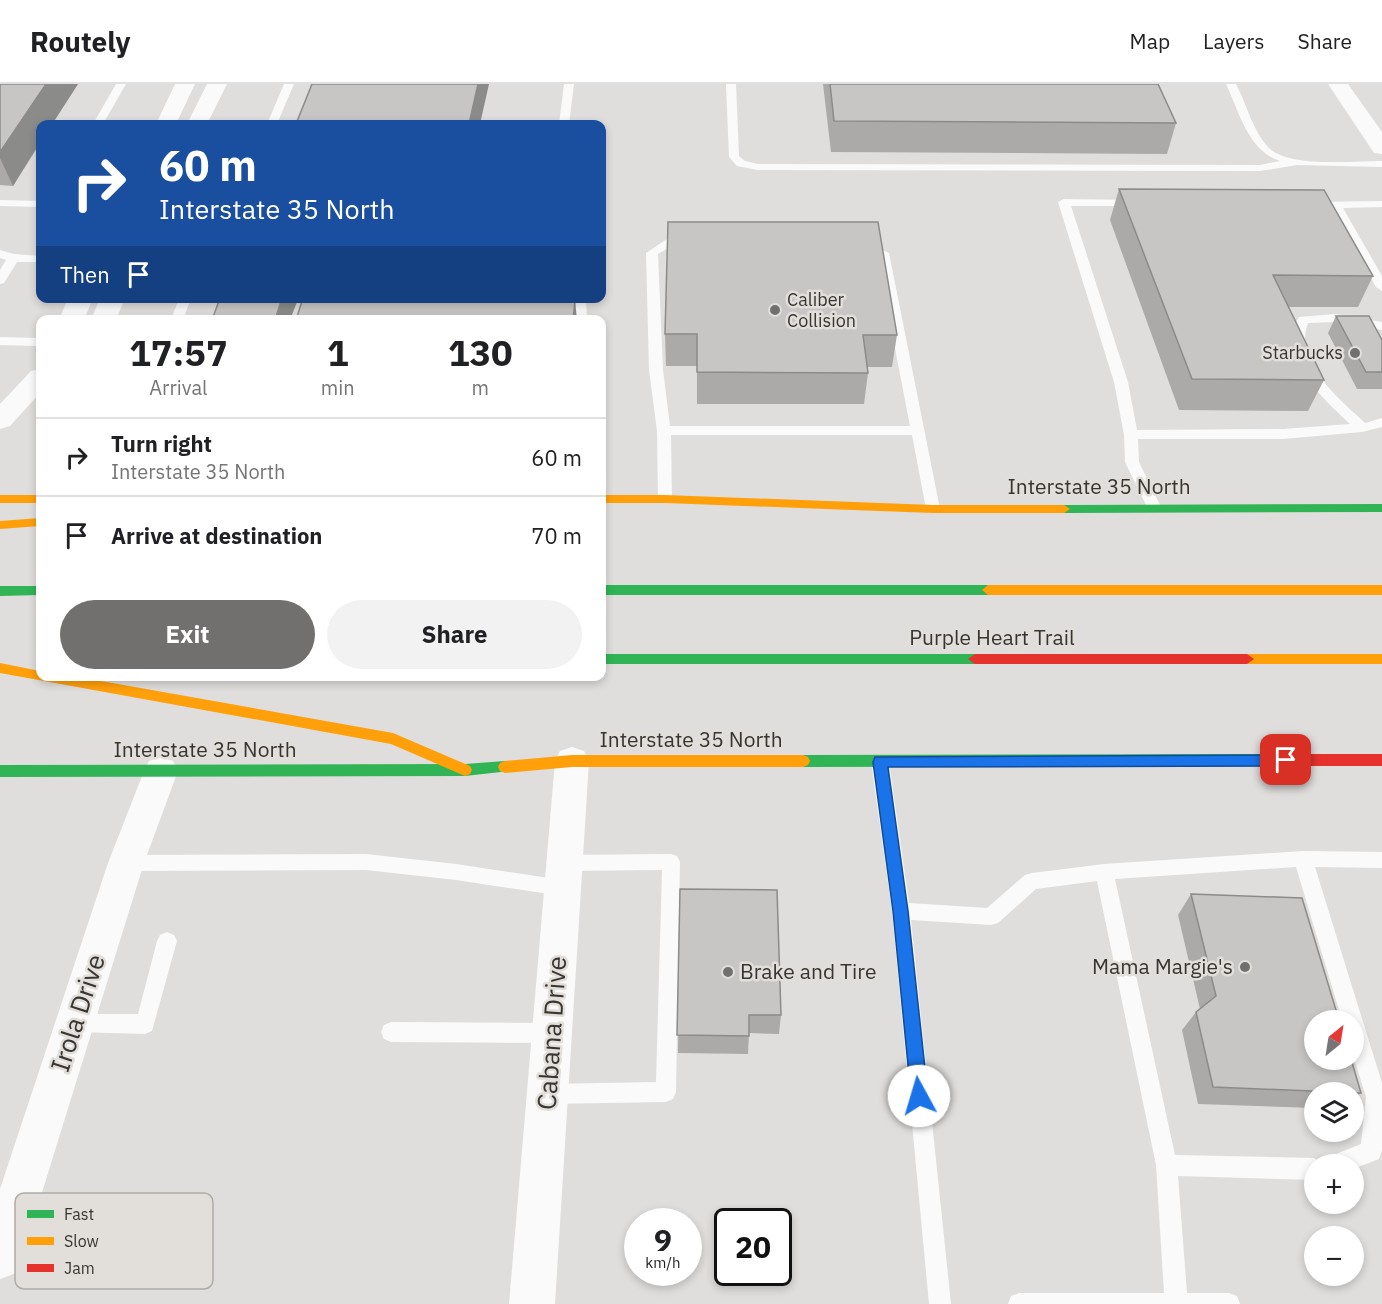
<!DOCTYPE html>
<html lang="en">
<head>
<meta charset="utf-8">
<style>
	body { margin:0; font-family:"IBM Plex Sans",sans-serif; background:#f2f2f2; color:#202124; height:100vh; display:flex; flex-direction:column; font-size:22px; white-space:nowrap }
	* { box-sizing:border-box; margin:0 }
	p { font-size:20px; color:#757577 }
	.icon { flex:none; width:33px; height:33px; fill:none; stroke:currentColor; stroke-width:2; stroke-linecap:round; stroke-linejoin:round }
	.map { position:relative; flex:1; overflow:hidden }
	.side { position:absolute; left:36px; top:231px; width:570px; height:366px; display:flex; flex-direction:column; background:#fff; border-radius:12px; box-shadow:0 3px 9px #0003 }
	.side>* { flex:none }
	.top-card { position:absolute; left:36px; top:36px; width:570px; height:183px; border-radius:12px; box-shadow:0 3px 9px #0003; background:#1a4fa0; color:#fff; overflow:hidden }
	.needle { width:39px; rotate:30deg }
	.buttons { position:absolute; left:1304px; top:926px; display:grid; gap:12px }
	.buttons a { display:grid; place-items:center; width:60px; height:60px; border-radius:50%; background:#fff; box-shadow:0 3px 9px #0003; font-size:30px }
	.speed { position:absolute; left:624px; top:1124px; display:flex; gap:12px; font-size:30px; font-weight:700; text-align:center }
	.speed>* { display:grid; place-content:center; width:78px; height:78px; border-radius:50%; background:#fff; box-shadow:0 3px 9px #0003; line-height:1 }
	.speed small { font-size:15px; font-weight:400 }
	.speed .limit { border:3px solid #111; border-radius:9px; background:#fff; color:#111 }
	.pin { position:absolute; display:grid; place-items:center; width:51px; height:51px; color:#fff; margin:-26px; border-radius:12px; box-shadow:0 3px 9px #0006 }
	.me { position:absolute; width:66px; margin:-33px; rotate:354deg; stroke-linejoin:round; filter:drop-shadow(0 0 4px #0008) }
	.turn { display:flex; align-items:center; gap:21px; height:126px; padding:0 24px; font-size:27px }
	.turn .icon { width:78px; height:78px; stroke-width:2.5 }
	.turn b { display:block; font-size:42px; line-height:51px }
	.then { display:flex; align-items:center; height:57px; padding:0 24px; background:#0003; gap:12px; font-size:22px }
	.eta { display:flex; justify-content:space-evenly; align-items:center; height:102px; text-align:center }
	.eta b { font-size:36px; font-weight:700; line-height:42px }
	.cta { display:flex; gap:12px; margin-top:auto; padding:12px 24px }
	.cta a { flex:1; height:69px; border-radius:36px; background:#72706e; color:#fff; font-size:24px; font-weight:700; line-height:69px; text-align:center }
	.cta a+a { background:#f2f2f2; color:#202124 }
	ul { padding:0; list-style:none }
	li { display:flex; align-items:center; gap:18px; height:78px; padding:0 24px; border-top:2px solid #e0e0e0 }
	li div { flex:1 }
	li b { display:block; font-size:22px }
	li em { font-style:normal }
	header { display:flex; align-items:center; gap:36px; box-sizing:border-box; height:84px; padding:0 30px; background:#fff; border-bottom:2px solid #e0e0e0 }
	header strong { font-size:28px }
	nav { display:flex; gap:33px; margin-inline-start:auto; font-size:21px }
	.map>svg:first-child { display:block }
	.lines { fill:none; stroke-linecap:round; stroke-linejoin:round }
	.lane { fill:#fafafa; fill-rule:evenodd }
	.street { fill:#fafafa; fill-rule:evenodd }
	.fast { fill:#30b455; fill-rule:evenodd }
	.slow { fill:#ff9f0a; fill-rule:evenodd }
	.jam { fill:#e5322d; fill-rule:evenodd }
	.wall { fill:#abaaa9 }
	.shaded-wall { fill:#8b8b89 }
	.building { fill:#c7c6c4; stroke:#8b8b89; stroke-width:1.5 }
	.route { fill:#1a73e8; stroke:#114b97; stroke-width:1.5 }
	.poi-dot { fill:#72706e; stroke:#e2dfda; stroke-width:2 }
	.labels { text-anchor:middle; stroke-width:5; stroke-linejoin:round; paint-order:stroke }
	.far-poi-label { font-size:18px; fill:#373533; stroke:#e2dfda; text-anchor:start }
	.street-label { font-size:21px; fill:#373533; stroke:#e2dfda }
	.poi-label { font-size:21px; fill:#373533; stroke:#e2dfda; text-anchor:end }
	.near-street-label { font-size:26px; fill:#373533; stroke:#e2dfda }
	.key { fill:#e2dfda; stroke:#afaca8; stroke-width:1.5 }
	.key-label { font-size:16px; fill:#373533 }
</style>
</head>
<body>
<header>
<strong>Routely</strong>
<nav><a>Map</a><a>Layers</a><a>Share</a></nav>
</header>
<div class="map">
<svg width="1382" height="1220" viewBox="0 0 1382 1220">
	<rect width="100%" height="100%" fill="#e0dedc"/>
	<g class="lines">
		<!-- lane -->
		<g class="lane">
			<polygon points="116,0 126,0 103,40 93,40"/>
			<polygon points="284,0 294,0 277,40 267,40"/>
			<polygon points="564,0 574,0 569,40 559,40"/>
			<path d="M726,0H736L739,72L745,77L758,80L1260,81L1280,77C1248,67 1239,27 1226,0H1236C1246,19 1253,47 1268,63C1288,84 1354,77 1382,77V83L1297,81L1260,87L758,86L737,82L729,73Z"/>
			<path d="M1064,115L1138,116L1144,119L1138,122H1071L1128,298L1137,346L1283,345L1350,340C1325,316 1274,272 1299,233L1335,230L1382,238V246L1335,238L1308,239C1293,278 1340,315 1365,339L1382,334V343L1362,348L1283,355H1138L1139,378L1161,423L1159,427H1149L1125,378L1124,351L1114,298L1058,118Z"/>
			<polygon points="0,116 40,117 40,123 0,122"/>
			<polygon points="1382,117 1382,123 1343,124 1382,192 1382,207 1376,203 1332,124 1311,124 1305,121 1311,118"/>
			<polygon points="687,151 693,155 691,157 677,159 658,170 663,286 670,342 910,342 877,171 855,161 857,158 865,158 889,169 940,425 938,429 928,429 926,425 912,351 671,351 672,415 670,419 660,419 658,415 657,347 649,286 646,169 670,153"/>
			<polygon points="0,166 14,170 40,172 40,178 17,178 4,199 0,200 0,186 6,176 0,174"/>
			<polygon points="179,214 191,214 183,236 171,236"/>
			<polygon points="574,214 586,214 587,236 575,236"/>
			<polygon points="0,253 40,254 40,262 0,261"/>
			<polygon points="880,671 886,673 889,678 909,819 987,824 1025,791 1032,789 1104,780 1303,767 1382,768 1382,784 1315,783 1382,999 1382,1067 1379,1075 1353,1085 1353,1080 1328,1080 1331,1072 1361,1060 1366,1013 1353,971 1353,936 1342,936 1296,783 1115,795 1175,1071 1314,1074 1323,1080 1314,1080 1314,1096 1178,1092 1187,1209 1229,1209 1237,1212 1240,1220 1008,1220 1011,1212 1019,1209 1164,1209 1156,1081 1097,797 1036,805 998,839 991,841 911,836 951,1220 929,1220 892,827 871,678 874,673"/>
			<polygon points="366,770 456,780 562,796 569,798 571,804 569,810 562,812 456,796 366,786 126,787 120,785 117,779 120,773 126,771"/>
			<polygon points="671,770 677,772 680,778 676,1008 673,1015 666,1018 547,1020 540,1017 537,1010 540,1003 547,1000 656,998 662,786 564,787 558,785 555,779 558,773 564,771"/>
			<polygon points="167,848 174,851 177,857 152,947 145,950 74,948 67,946 64,939 67,932 74,930 138,930 157,857 160,851"/>
			<polygon points="391,938 551,939 558,942 561,949 558,956 551,959 391,958 384,955 381,948 384,941"/>
		</g>
		<!-- street -->
		<g class="street">
			<polygon points="175,0 195,0 176,40 156,40"/>
			<polygon points="207,0 227,0 207,40 187,40"/>
			<polygon points="1328,0 1348,0 1382,48 1382,70 1374,69"/>
			<polygon points="68,214 93,214 84,236 59,236"/>
			<polygon points="100,214 125,214 116,236 91,236"/>
			<polygon points="40,285 40,309 10,342 0,345 0,320 31,287"/>
			<polygon points="572,663 584,667 589,677 555,1220 509,1220 555,677 560,667"/>
			<polygon points="161,673 173,677 178,687 144,779 22,1173 16,1189 0,1195 0,1105 108,779 144,687 149,677"/>
		</g>
		<!-- fast -->
		<g class="fast">
			<polygon points="1382,420 1382,428 1064,429 1058,425 1064,421"/>
			<polygon points="602,501 988,501 994,506 988,511 602,511"/>
			<polygon points="0,502 40,502 40,511 0,512"/>
			<polygon points="602,570 975,570 982,575 975,580 602,580"/>
			<polygon points="1264,670 1269,672 1271,676 1269,680 1264,682 803,683 798,681 796,677 798,673 803,671"/>
			<polygon points="505,677 510,679 512,683 510,687 465,692 0,693 0,681 465,680"/>
		</g>
		<!-- slow -->
		<g class="slow">
			<rect x="0" y="411" width="40" height="8"/>
			<polygon points="602,411 665,411 933,421 1064,421 1070,425 1064,429 933,429 665,419 602,419"/>
			<polygon points="40,434 40,442 0,445 0,437"/>
			<polygon points="988,501 1382,501 1382,511 988,511 982,506"/>
			<polygon points="1247,570 1382,570 1382,580 1247,580 1240,575"/>
			<polygon points="0,579 40,587 40,592 73,592 393,649 470,682 472,686 470,690 465,692 391,660 0,589"/>
			<polygon points="572,671 803,671 808,673 810,677 808,681 803,683 572,683 505,689 500,687 498,683 500,679 505,677"/>
		</g>
		<!-- jam -->
		<g class="jam">
			<polygon points="975,570 1247,570 1254,575 1247,580 975,580 968,575"/>
			<polygon points="1264,670 1382,670 1382,682 1264,682 1259,680 1257,676 1259,672"/>
		</g>
	</g>
	<!-- wall -->
	<g class="wall">
		<polygon points="0,0 78,0 13,102 0,101"/>
		<polygon points="823,0 1158,0 1176,39 1167,70 831,68"/>
		<polygon points="1119,105 1373,192 1358,223 1288,223 1324,296 1308,327 1179,326 1110,136"/>
		<polygon points="1336,232 1382,256 1382,305 1357,305 1328,249"/>
		<polygon points="665,250 897,251 892,283 868,283 868,289 864,320 697,320 697,282 666,282"/>
		<polygon points="680,805 781,931 779,950 749,949 748,970 678,969"/>
		<polygon points="1191,810 1361,1009 1353,1015 1353,1008 1314,1008 1314,1024 1198,1020 1182,946 1196,928 1200,925 1178,831"/>
	</g>
	<!-- shaded-wall -->
	<g class="shaded-wall">
		<polygon points="46,0 78,0 52,40 40,40 40,58 13,102 0,74 0,68"/>
		<polygon points="478,0 489,0 480,40 469,40"/>
		<polygon points="282,214 296,214 297,218 290,236 275,236"/>
		<polygon points="575,216 577,236 573,236"/>
	</g>
	<!-- building -->
	<g class="building">
		<polygon points="0,0 46,0 0,68"/>
		<polygon points="312,0 478,0 469,40 296,40"/>
		<polygon points="830,0 1158,0 1176,39 834,37"/>
		<polygon points="1119,105 1324,106 1373,192 1273,191 1324,296 1192,295"/>
		<polygon points="668,138 878,138 897,251 863,251 868,289 697,288 697,250 665,250"/>
		<polygon points="220,214 282,214 275,236 212,236"/>
		<polygon points="415,214 464,214 464,216 575,216 573,236 296,236 302,217 415,217"/>
		<polygon points="1336,232 1369,232 1382,256 1382,288 1366,288"/>
		<polygon points="680,805 777,806 781,931 749,931 749,952 677,951"/>
		<polygon points="1191,810 1302,814 1339,936 1314,936 1314,975 1351,975 1361,1009 1213,1003 1196,928 1216,912"/>
	</g>
	<!-- route -->
	<polygon class="route" points="1286,671 1291,672 1294,676 1291,680 1286,682 888,683 908,827 928,1012 925,1018 919,1021 913,1018 911,1012 893,827 873,678 875,673"/>
	<!-- markers -->
	<g class="poi-dot">
		<circle cx="775" cy="226" r="6"/>
		<circle cx="1355" cy="269" r="6"/>
		<circle cx="1245" cy="883" r="6"/>
		<circle cx="728" cy="888" r="6"/>
	</g>
	<g class="labels">
		<!-- far-poi labels -->
		<g class="far-poi-label">
			<text x="787" y="222">Caliber<tspan x="787" dy="21">Collision</tspan></text>
			<text x="1343" y="275" text-anchor="end">Starbucks</text>
		</g>
		<!-- street labels -->
		<g class="street-label">
			<text x="1099" y="410">Interstate 35 North</text>
			<text x="992" y="561">Purple Heart Trail</text>
			<text x="691" y="663">Interstate 35 North</text>
			<text x="205" y="673">Interstate 35 North</text>
		</g>
		<!-- poi labels -->
		<g class="poi-label">
			<text x="1233" y="890">Mama Margie's</text>
			<text x="740" y="895" text-anchor="start">Brake and Tire</text>
		</g>
		<!-- near-street labels -->
		<g class="near-street-label">
			<text transform="translate(78 929) rotate(-72)" y="9">Irola Drive</text>
			<text transform="translate(552 949) rotate(-86)" y="9">Cabana Drive</text>
		</g>
	</g>
	<!-- legend -->
	<rect x="15" y="1109" width="198" height="96" rx="9" class="key"/>
	<rect x="27" y="1126" width="27" height="8" fill="#30b455"/>
	<rect x="27" y="1153" width="27" height="8" fill="#ff9f0a"/>
	<rect x="27" y="1180" width="27" height="8" fill="#e5322d"/>
	<g class="key-label">
		<text x="64" y="1136">Fast</text>
		<text x="64" y="1163">Slow</text>
		<text x="64" y="1190">Jam</text>
	</g>
</svg>
<div class="buttons">
<a><svg class="needle" viewBox="-14 -14 28 28"><path d="M0-13l5 13h-10z" fill="#e53935"/><path d="M0 13l5-13h-10z" fill="#757577"/></svg></a>
<a><svg class="icon" aria-label="layers" viewBox="0 0 24 24"><path d="M12 4l9 5-9 5-9-5zM3 14l9 5 9-5"/></svg></a>
<a>+</a>
<a>−</a>
</div>
<div class="speed"><div>9<small>km/h</small></div><div class="limit">20</div></div>
<div class="pin" style="left:1286px;top:676px;background:#d93025"><svg class="icon" aria-label="arrive" viewBox="0 0 24 24"><path d="M6 21V4h12l-3 4 3 4H6"/></svg></div>
<svg class="me" style="left:919px;top:1012px" viewBox="-20 -20 40 40"><circle r="19" fill="#fff"/><path d="M0-13L10 11 0 6-10 11z" fill="#1a73e8"/></svg>
<div class="top-card">
<div class="turn"><svg class="icon" aria-label="right" viewBox="0 0 24 24"><path d="M7 20v-9h11M14 6l5 5-5 5"/></svg><div><b>60 m</b>Interstate 35 North</div></div>
<div class="then">Then<svg class="icon" aria-label="arrive" viewBox="0 0 24 24"><path d="M6 21V4h12l-3 4 3 4H6"/></svg></div>
</div>
<section class="side">
<div class="eta">
<div><b>17:57</b><p>Arrival</p></div>
<div><b>1</b><p>min</p></div>
<div><b>130</b><p>m</p></div>
</div>
<ul>
<li><svg class="icon" aria-label="right" viewBox="0 0 24 24"><path d="M7 20v-9h11M14 6l5 5-5 5"/></svg><div><b>Turn right</b><p>Interstate 35 North</p></div><em>60 m</em></li>
<li><svg class="icon" aria-label="arrive" viewBox="0 0 24 24"><path d="M6 21V4h12l-3 4 3 4H6"/></svg><div><b>Arrive at destination</b></div><em>70 m</em></li>
</ul>
<div class="cta"><a>Exit</a><a>Share</a></div>
</section>
</div>
</body>
</html>
